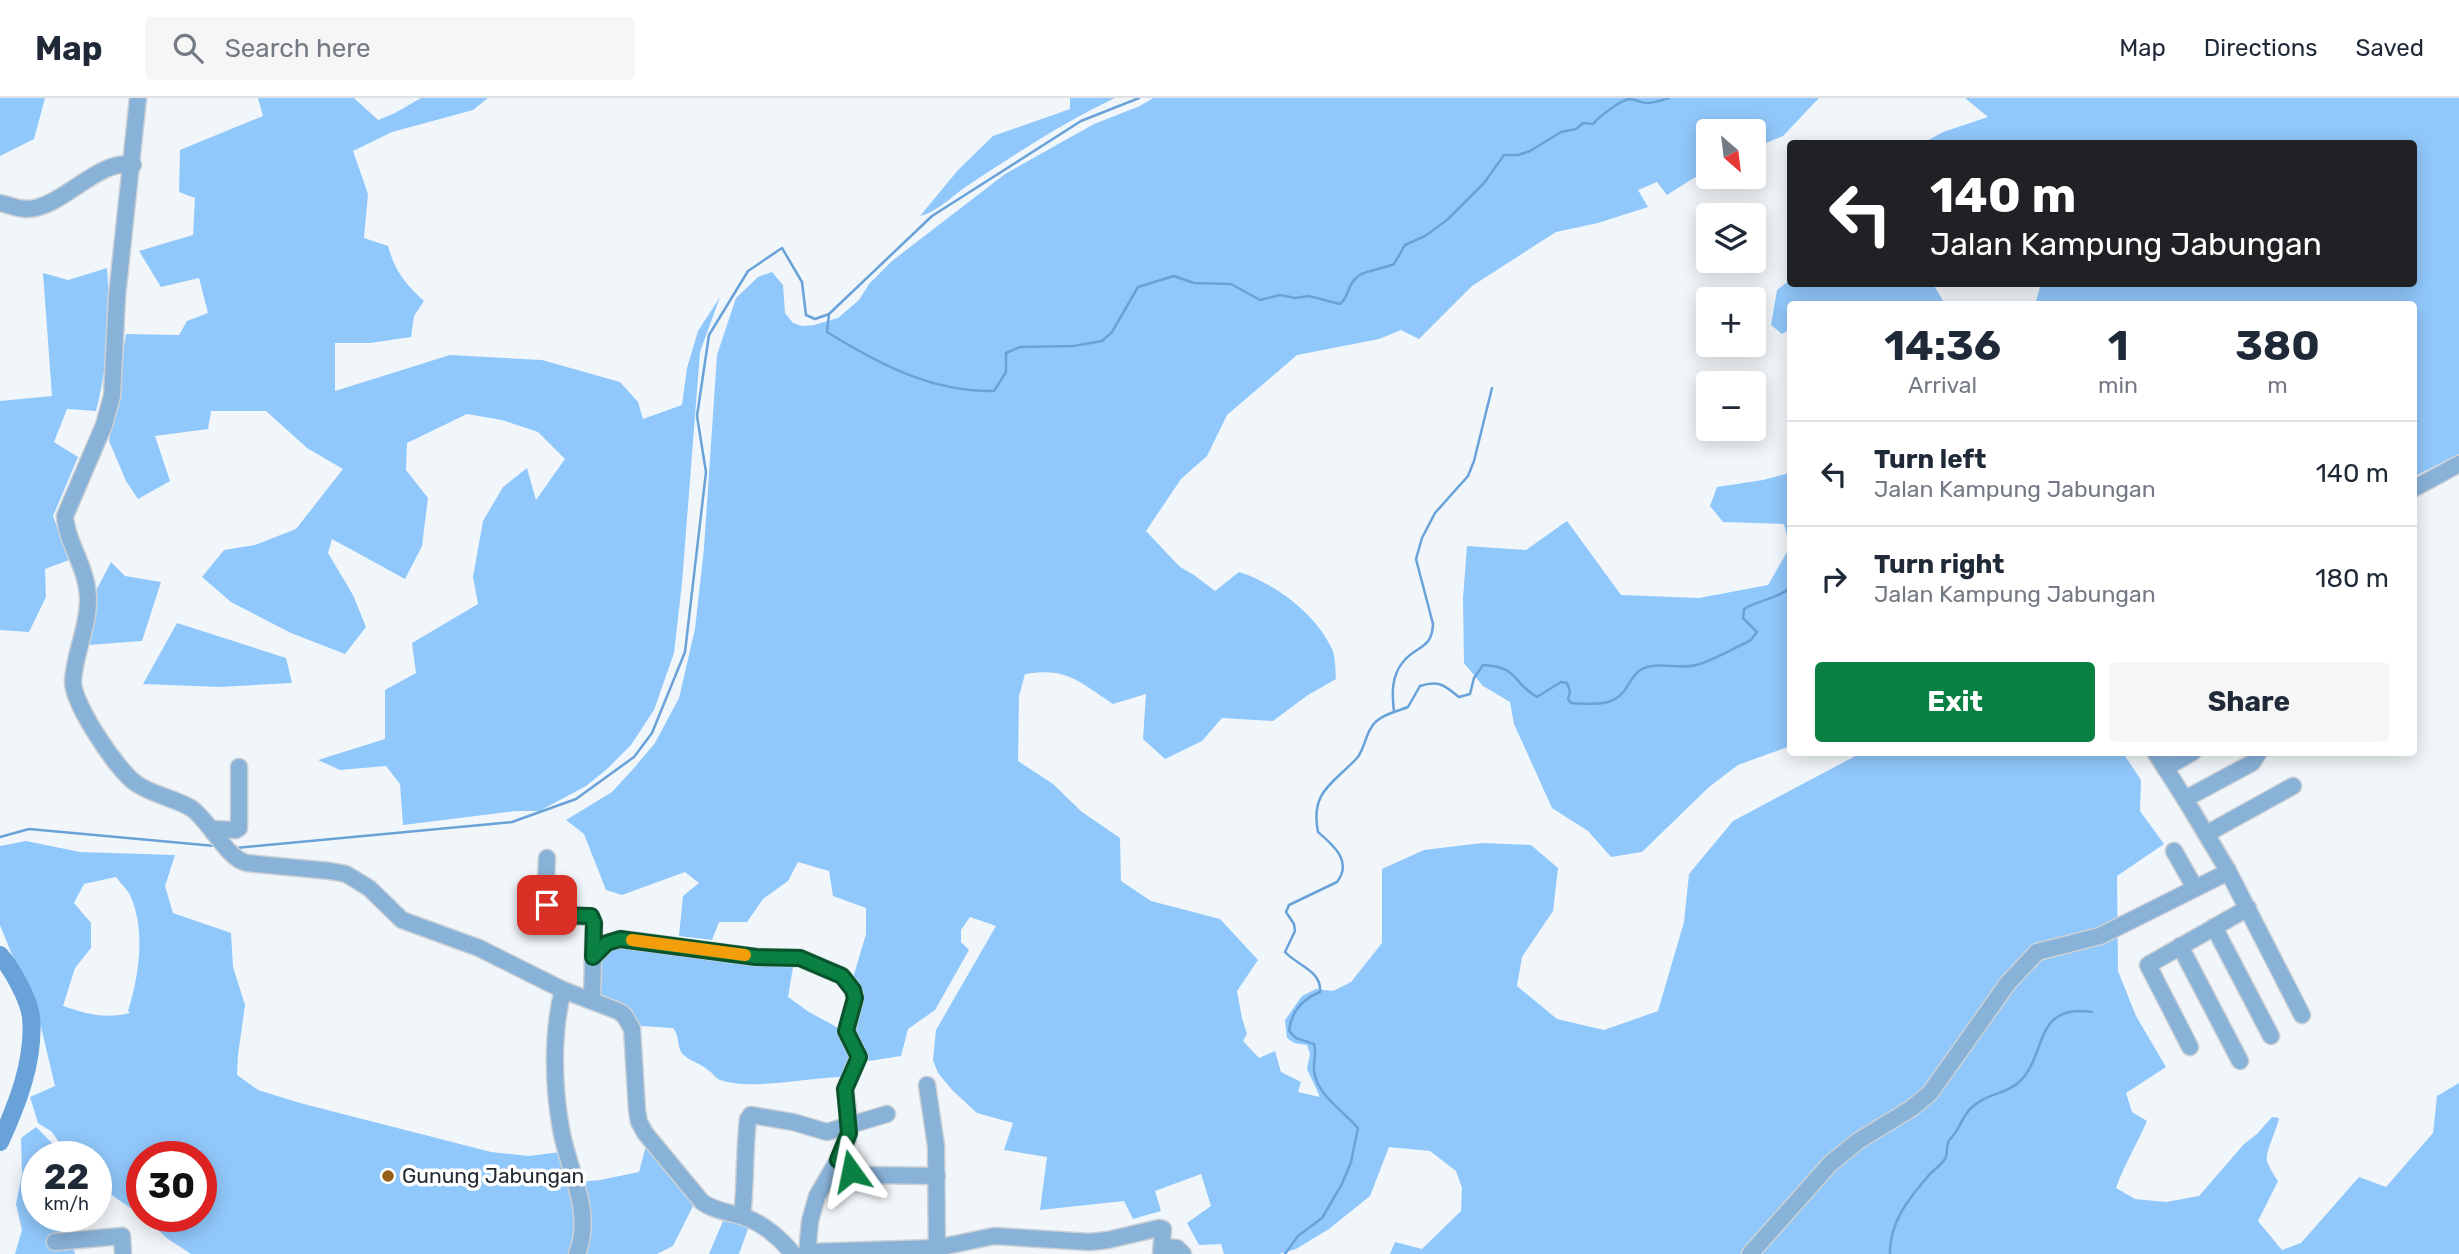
<!DOCTYPE html>
<html lang="en">
<head>
<meta charset="utf-8">
<style>
	body { margin:0; font-family:Rubik,sans-serif; background:#f6f6f7; color:#1f2937; height:100vh; display:flex; flex-direction:column; font-size:26px; white-space:nowrap }
	* { box-sizing:border-box; margin:0 }
	p { font-size:23px; color:#747a83 }
	.icon { flex:none; width:38px; height:38px; fill:none; stroke:currentColor; stroke-width:2; stroke-linecap:round; stroke-linejoin:round }
	.map { position:relative; flex:1; overflow:hidden }
	.panel { position:absolute; left:1787px; top:203px; width:630px; height:455px; display:flex; flex-direction:column; background:#fff; border-radius:7px; box-shadow:0 4px 18px #0003 }
	.panel>* { flex:none }
	.top-card { position:absolute; left:1787px; top:42px; width:630px; height:147px; border-radius:7px; box-shadow:0 4px 18px #0003; background:#202124; color:#fff; overflow:hidden }
	.needle { width:46px; rotate:152deg }
	.controls { position:absolute; left:1696px; top:21px; display:grid; gap:14px }
	.controls a { display:grid; place-items:center; width:70px; height:70px; border-radius:7px; background:#fff; box-shadow:0 4px 18px #0003; font-size:35px }
	.speed { position:absolute; left:21px; top:1043px; display:flex; gap:14px; font-size:35px; font-weight:700; text-align:center }
	.speed>* { display:grid; place-content:center; width:91px; height:91px; border-radius:50%; background:#fff; box-shadow:0 4px 18px #0003; line-height:1 }
	.speed small { font-size:18px; font-weight:400 }
	.speed .limit { border:10px solid #d22; background:#fff; color:#111 }
	.pin { position:absolute; display:grid; place-items:center; width:60px; height:60px; color:#fff; margin:-30px; border-radius:14px; box-shadow:0 4px 10px #0006 }
	.me { position:absolute; width:77px; margin:-38px; rotate:348deg; stroke-linejoin:round; filter:drop-shadow(0 0 5px #0008) }
	.turn { display:flex; align-items:center; gap:24px; height:147px; padding:0 28px; font-size:32px }
	.turn .icon { width:91px; height:91px; stroke-width:2.5 }
	.turn b { display:block; font-size:49px; line-height:60px }
	.eta { display:flex; justify-content:space-evenly; align-items:center; height:119px; text-align:center }
	.eta b { font-size:42px; font-weight:700; line-height:49px }
	.button { display:flex; gap:14px; margin-top:auto; padding:14px 28px }
	.button a { flex:1; height:80px; border-radius:7px; background:#0b8043; color:#fff; font-size:28px; font-weight:700; line-height:80px; text-align:center }
	.button a+a { background:#f6f6f7; color:#1f2937 }
	ul { padding:0; list-style:none }
	li { display:flex; align-items:center; gap:21px; height:105px; padding:0 28px; border-top:2px solid #e0e1e3 }
	li div { flex:1 }
	li b { display:block; font-size:26px }
	li em { font-style:normal }
	header { display:flex; align-items:center; gap:42px; box-sizing:border-box; height:98px; padding:0 35px; background:#fff; border-bottom:2px solid #e0e1e3 }
	header strong { font-size:33px }
	nav { display:flex; gap:38px; margin-inline-start:auto; font-size:24px }
	.search { width:490px; height:63px; background:#f6f6f7; display:flex; align-items:center; gap:18px; box-sizing:border-box; padding:0 24px; border-radius:7px; color:#747a83; font-size:26px }
	.map>svg:first-child { display:block }
	.green { fill:#91c8fb; fill-rule:evenodd }
	.lines { fill:none; stroke-linecap:round; stroke-linejoin:round }
	.stream { stroke:#68a2d8; stroke-width:2.5 }
	.river { stroke:#68a2d8; stroke-width:18 }
	.minor-casing { stroke:#ccd1d6; stroke-width:19 }
	.minor { stroke:#89b2d9; stroke-width:16 }
	.route-casing { stroke:#07532c; stroke-width:18 }
	.route { stroke:#0b8043; stroke-width:12 }
	.slow { stroke:#f59e0b; stroke-width:12 }
	.poi-dot { fill:#955f17; stroke:#fff; stroke-width:2.5 }
	.labels { text-anchor:middle; stroke-width:7; stroke-linejoin:round; paint-order:stroke }
	.poi-label { font-size:21px; fill:#232b33; stroke:#fff; text-anchor:start }
</style>
</head>
<body>
<header>
<strong>Map</strong>
<div class="search"><svg class="icon" aria-label="search" viewBox="0 0 24 24"><circle cx="10" cy="10" r="6"/><path d="M15 15l6 6"/></svg>Search here</div>
<nav><a>Map</a><a>Directions</a><a>Saved</a></nav>
</header>
<div class="map">
<svg width="2459" height="1156" viewBox="0 0 2459 1156">
	<rect width="100%" height="100%" fill="#f1f6fa"/>
	<!-- green -->
	<g class="green">
		<polygon points="0,0 45,0 34,41 0,58"/>
		<path d="M258,0H354L378,22L395,15L421,0H488L473,12L392,34L353,53L368,96L364,140L388,148C395,173 405,186 424,203L414,218L411,239L370,245H335V293L450,257L542,262L620,284L638,304L643,321L682,307L687,270L698,233L720,199L700,254L682,485L674,555L654,612L631,647L607,671L586,688L547,709L539,713H515L403,727L400,686L386,668L340,672L318,662L385,641V592L416,575L412,545L478,506L473,479L483,423L503,389L527,370L536,402L565,361L538,334L502,322L467,316L407,345L406,372L428,400L422,448L405,481L332,441L328,455L353,497L366,529L345,556L291,535L231,504L202,479L224,452L255,447L296,431L343,371L307,350L266,313H211L208,331L155,338L170,383L138,401L126,383L109,343L126,236L179,237L187,223L208,215L199,180L161,189L139,153L193,137L195,100L179,94L180,52L263,18Z"/>
		<path d="M1070,0H1115C1064,24 1017,55 970,86C954,96 938,114 920,118L958,72L993,38L1070,11Z"/>
		<path d="M1153,0H1819L1783,38L1754,50V33H1708V71L1667,97L1657,84L1638,92L1648,109L1598,125L1556,134L1472,188L1419,241L1401,232L1379,241L1297,257L1227,317L1207,358L1181,381L1146,433L1180,469L1194,477L1215,493L1239,474C1274,485 1315,515 1331,549C1336,557 1335,572 1336,581L1308,597L1273,623L1222,620L1202,643L1165,661L1143,641L1146,596L1113,606C1079,584 1068,569 1025,576L1019,598L1018,663L1053,686L1082,714L1120,740L1121,783L1151,803L1220,821L1258,862L1237,893L1242,920L1247,936L1243,943L1259,960L1275,953L1281,974L1301,984L1298,994L1320,999L1307,971L1310,956L1307,947L1294,945L1287,940L1285,922L1302,898L1316,891L1333,893L1351,884L1382,845V771L1424,752L1482,745L1531,747L1558,770L1553,813L1522,859L1517,888L1557,921L1604,932L1658,913L1684,824L1689,776L1733,723L1861,655H2123L2141,682L2140,713L2164,746L2117,778L2118,873L2136,918L2166,969L2126,995L2132,1014L2147,1023C2137,1046 2124,1067 2116,1090L2135,1101L2166,1104L2199,1098L2244,1046L2257,1036L2272,1019L2279,1020C2277,1032 2265,1054 2267,1063C2269,1069 2274,1077 2278,1083L2258,1123L2282,1152L2301,1145L2359,1079L2386,1089L2433,1035L2437,998L2459,985V1156H1390L1395,1144L1422,1151L1461,1113L1462,1090L1456,1073L1430,1053L1389,1049L1370,1098L1329,1131L1296,1151L1279,1156H1224L1221,1146L1199,1147L1187,1125L1211,1108L1201,1076L1155,1093L1161,1113L1133,1121L1124,1103L1040,1112L1047,1059L1004,1052L1013,1025L977,1015L952,992L938,975L933,962L936,932L996,828L970,819L961,832V844L969,852L935,912L908,931L901,958L869,963L850,932L853,880L866,836V810L833,798L829,773L798,764L788,783L763,801L747,824H719L712,842L679,838L683,798L699,785L685,774L622,797L606,792L584,736L566,722L612,694L634,670L655,645L679,600L695,531L704,450L717,257L736,200L758,179L772,174L783,187L785,215L793,225L802,228L814,227L838,220L859,202L869,186L892,163L1005,76L1094,26L1140,8Z"/>
		<polygon points="1965,0 2459,0 2459,356 2413,379 2413,206 2035,206 2041,186 2413,186 2413,46 1923,45 1943,34 1988,19"/>
		<path d="M107,170C111,218 108,267 96,313L67,311L54,344L78,359L53,418L69,462L45,471L46,499L29,534L0,532V303L52,298L43,175L68,182Z"/>
		<polygon points="1790,182 1790,186 1933,186 1945,206 1790,206 1790,231 1782,236 1771,227 1777,192"/>
		<polygon points="1790,375 1790,648 1738,667 1709,689 1642,754 1611,759 1588,733 1552,710 1514,626 1510,604 1483,588 1464,565 1463,500 1467,448 1526,452 1567,423 1621,497 1699,500 1768,487 1790,449 1784,426 1723,424 1710,408 1717,389 1763,382"/>
		<polygon points="111,464 125,478 161,484 142,543 88,547 97,491"/>
		<polygon points="177,525 286,560 292,585 220,589 143,586"/>
		<path d="M26,743L80,754L175,757L165,788L173,815L231,835L233,869L245,907L238,957L237,977L258,992L300,1005L491,1054L529,1058L560,1054L570,1085L600,1082L639,1074L647,1044L686,1092L693,1108L673,1148L657,1156H191L168,1141L142,1118H201V1059H142V1118L96,1086V1059H69L52,1034L38,1025L30,999L55,988L41,929L0,827V748ZM116,779C120,785 127,791 130,797C146,832 139,878 128,913L130,915C105,921 86,916 63,908L75,870L91,850V825L74,805L84,786Z"/>
		<path d="M618,845L794,863L788,899L809,914L842,932L857,959L844,979C808,979 753,993 720,982C715,980 713,975 708,972C702,966 692,964 685,958C676,952 681,940 673,930L641,928L629,913L597,900L598,858Z"/>
		<polygon points="36,1029 56,1049 57,1059 37,1059 37,1118 61,1118 63,1136 73,1149 75,1156 15,1156 22,1132 16,1106 22,1076 21,1040"/>
		<polygon points="723,1123 749,1128 739,1156 709,1156"/>
	</g>
	<g class="lines">
		<!-- stream -->
		<g class="stream">
			<path d="M829,216L827,234C879,266 931,294 994,293L1006,274V255L1020,249L1073,248L1102,243L1112,234L1138,189L1174,178L1194,185L1231,186L1260,202L1280,197L1295,200L1309,198L1340,206C1349,199 1347,189 1355,181C1363,172 1383,171 1394,166L1405,147L1425,138L1447,122L1484,85L1504,57H1518L1530,53L1561,34L1576,31L1583,25L1593,26C1598,20 1621,1 1630,1C1635,1 1641,5 1647,5C1654,5 1662,2 1669,0"/>
			<path d="M1394,614C1392,597 1391,578 1403,564C1416,547 1432,552 1433,526L1416,461L1422,440L1435,415L1468,378L1474,363L1492,290"/>
			<polyline points="0,739 29,731 215,748"/>
			<polyline points="236,750 512,724 576,701 634,659 652,635 685,554 706,374 697,318 709,237 748,173 782,150 802,184 806,217 815,221 829,216 932,118 1081,23 1139,0"/>
			<path d="M1285,1156L1298,1138L1322,1120L1342,1086L1351,1064L1358,1030C1343,1013 1317,997 1314,973C1313,963 1317,956 1314,946L1296,940L1289,933C1291,914 1303,901 1320,894C1322,873 1298,868 1285,854L1295,833L1294,826L1286,814L1289,807L1337,784C1353,763 1333,747 1318,734C1310,693 1333,686 1357,660C1364,652 1365,639 1371,630C1378,617 1396,614 1408,609L1420,588C1439,582 1444,587 1459,599L1470,596L1474,580L1483,567C1520,569 1512,585 1537,599L1561,584L1567,585L1570,593L1568,601L1571,605C1595,606 1616,610 1628,587C1631,582 1636,574 1642,571C1659,563 1679,572 1696,567C1715,562 1734,550 1751,542L1757,534L1743,520L1744,511C1758,502 1777,501 1790,490"/>
			<path d="M1890,1156C1889,1124 1910,1099 1930,1076C1935,1071 1941,1067 1945,1061C1948,1056 1946,1051 1948,1045C1949,1040 1955,1037 1957,1032C1962,1024 1964,1017 1971,1010C1985,996 2006,996 2018,985C2048,959 2032,905 2092,914"/>
		</g>
		<!-- river -->
		<path class="river" d="M0,857C12,871 29,901 31,919C35,962 17,1007 0,1044"/>
		<!-- minor casing -->
		<g class="minor-casing">
			<g id="minor">
				<path d="M138,0L117,198L112,298L104,327L65,418C66,444 87,468 88,500C89,528 74,556 73,584C73,606 118,674 137,686C153,697 174,700 191,710C210,723 227,761 247,765L330,773L346,776L369,790L402,822L479,850L563,892L618,913L624,917L632,931L637,1012L639,1024L645,1035L702,1104C714,1113 730,1114 744,1119C763,1125 781,1141 793,1156"/>
				<path d="M0,105C9,107 18,111 27,111C63,110 98,60 133,67"/>
				<polyline points="2413,391 2459,366"/>
				<polyline points="2155,654 2185,701"/>
				<polyline points="2165,670 2193,654"/>
				<polyline points="212,731 236,732 239,730 239,669"/>
				<polyline points="2208,735 2293,688"/>
				<polyline points="2174,753 2195,790"/>
				<polyline points="547,760 545,805 557,817 591,819 594,825 593,859"/>
				<polyline points="2227,771 2302,917"/>
				<polyline points="2214,829 2271,938"/>
				<polyline points="2180,848 2240,963"/>
				<path d="M563,892C552,935 553,986 561,1031C568,1073 594,1113 577,1156"/>
				<path d="M592,903L593,859L607,845L620,841L756,859L800,860L842,878L853,892L855,900L846,933L859,959L845,991L850,1027L827,1034L793,1024L751,1017L748,1021C744,1054 746,1086 742,1118"/>
				<polyline points="2190,949 2148,867 2248,810"/>
				<polyline points="927,987 936,1048 937,1156"/>
				<polyline points="887,1016 850,1027 848,1041 838,1062 851,1073 866,1077 937,1078"/>
				<polyline points="55,1144 122,1138 123,1156"/>
				<polyline points="1162,1149 1177,1150 1183,1156"/>
				<polyline points="809,1154 936,1150 994,1138 1090,1144 1108,1142 1159,1130 1163,1131 1161,1156"/>
				<polyline points="807,1156 810,1123 817,1098 838,1062"/>
				<polyline points="1750,1156 1830,1066 1858,1043 1912,1010 1930,995 2008,885 2037,854 2100,838 2222,777 2227,771 2185,701 2252,665 2259,654"/>
			</g>
		</g>
		<!-- minor -->
		<use href="#minor" class="minor"/>
	</g>
	<g class="lines">
		<!-- route casing -->
		<g class="route-casing">
			<polyline id="route" points="547,807 557,817 591,818 594,825 593,859 607,845 620,841 756,859 800,860 842,878 853,892 855,900 846,933 859,959 845,991 849,1035 838,1062 851,1073"/>
		</g>
		<!-- route -->
		<use href="#route" class="route"/>
		<!-- slow -->
		<polyline class="slow" points="632,842 745,857"/>
	</g>
	<!-- markers -->
	<circle class="poi-dot" cx="388" cy="1078" r="7"/>
	<g class="labels">
		<!-- poi labels -->
		<g class="poi-label">
			<text x="402" y="1085">Gunung Jabungan</text>
		</g>
	</g>
</svg>
<div class="controls">
<a><svg class="needle" viewBox="-14 -14 28 28"><path d="M0-13l5 13h-10z" fill="#e53935"/><path d="M0 13l5-13h-10z" fill="#747a83"/></svg></a>
<a><svg class="icon" aria-label="layers" viewBox="0 0 24 24"><path d="M12 4l9 5-9 5-9-5zM3 14l9 5 9-5"/></svg></a>
<a>+</a>
<a>−</a>
</div>
<div class="speed"><div>22<small>km/h</small></div><div class="limit">30</div></div>
<div class="pin" style="left:547px;top:807px;background:#d93025"><svg class="icon" aria-label="arrive" viewBox="0 0 24 24"><path d="M6 21V4h12l-3 4 3 4H6"/></svg></div>
<svg class="me" style="left:851px;top:1073px" viewBox="-20 -20 40 40"><path d="M0-17L14 15 0 8-14 15z" fill="#0b8043" stroke="#fff" stroke-width="4"/></svg>
<div class="top-card">
<div class="turn"><svg class="icon" aria-label="left" viewBox="0 0 24 24"><path d="M17 20v-9H6M10 6l-5 5 5 5"/></svg><div><b>140 m</b>Jalan Kampung Jabungan</div></div>
</div>
<section class="panel">
<div class="eta">
<div><b>14:36</b><p>Arrival</p></div>
<div><b>1</b><p>min</p></div>
<div><b>380</b><p>m</p></div>
</div>
<ul>
<li><svg class="icon" aria-label="left" viewBox="0 0 24 24"><path d="M17 20v-9H6M10 6l-5 5 5 5"/></svg><div><b>Turn left</b><p>Jalan Kampung Jabungan</p></div><em>140 m</em></li>
<li><svg class="icon" aria-label="right" viewBox="0 0 24 24"><path d="M7 20v-9h11M14 6l5 5-5 5"/></svg><div><b>Turn right</b><p>Jalan Kampung Jabungan</p></div><em>180 m</em></li>
</ul>
<div class="button"><a>Exit</a><a>Share</a></div>
</section>
</div>
</body>
</html>
